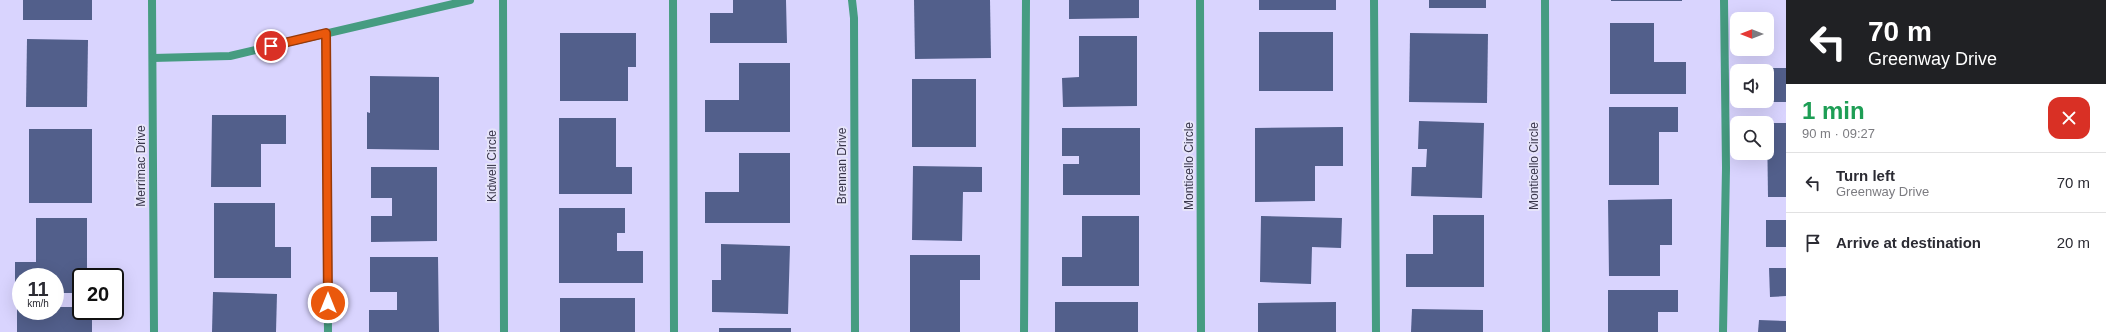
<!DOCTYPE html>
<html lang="en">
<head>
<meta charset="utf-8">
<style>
	body { margin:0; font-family:Helvetica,sans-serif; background:#f7f7f7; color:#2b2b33; height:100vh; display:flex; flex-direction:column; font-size:15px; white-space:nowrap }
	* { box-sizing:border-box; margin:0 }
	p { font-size:13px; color:#7c7c81 }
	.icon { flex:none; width:22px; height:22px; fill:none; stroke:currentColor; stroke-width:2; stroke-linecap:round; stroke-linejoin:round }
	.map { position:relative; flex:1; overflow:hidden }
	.side { display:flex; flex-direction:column; background:#fff; width:320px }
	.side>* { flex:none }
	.hud { background:#202124; color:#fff; overflow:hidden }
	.needle { width:26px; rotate:270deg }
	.buttons { position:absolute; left:1730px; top:12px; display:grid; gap:8px }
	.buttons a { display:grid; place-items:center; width:44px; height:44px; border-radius:8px; background:#fff; box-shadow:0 4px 16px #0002; font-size:20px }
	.speed { position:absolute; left:12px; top:268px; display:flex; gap:8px; font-size:20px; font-weight:700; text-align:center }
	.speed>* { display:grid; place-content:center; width:52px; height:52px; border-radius:50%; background:#fff; box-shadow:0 4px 16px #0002; line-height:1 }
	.speed small { font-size:10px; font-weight:400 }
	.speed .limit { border:2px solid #111; border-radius:6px; background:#fff; color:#111 }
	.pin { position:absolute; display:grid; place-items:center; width:34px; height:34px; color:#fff; margin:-17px; border:2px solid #fff; border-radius:50%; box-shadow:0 1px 4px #0007 }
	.me { position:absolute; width:44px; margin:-22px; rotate:0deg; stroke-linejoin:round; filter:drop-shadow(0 0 3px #0008) }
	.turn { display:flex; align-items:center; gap:14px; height:84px; padding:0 16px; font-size:18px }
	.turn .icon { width:52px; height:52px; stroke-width:2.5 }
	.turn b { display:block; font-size:28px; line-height:34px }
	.round { display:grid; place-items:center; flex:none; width:42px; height:42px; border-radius:12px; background:#f7f7f7 }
	.headline { display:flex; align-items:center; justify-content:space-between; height:68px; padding:0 16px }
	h1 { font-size:24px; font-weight:700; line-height:30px; color:#1e9e55 }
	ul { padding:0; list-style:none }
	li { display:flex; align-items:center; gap:12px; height:60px; padding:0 16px; border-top:1px solid #e1e1e2 }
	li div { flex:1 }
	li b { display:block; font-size:15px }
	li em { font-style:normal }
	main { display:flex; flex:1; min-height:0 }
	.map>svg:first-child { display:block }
	.building { fill:#525f8b }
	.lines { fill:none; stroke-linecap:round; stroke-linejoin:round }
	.service { stroke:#469c81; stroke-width:8 }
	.minor { stroke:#469c81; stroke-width:8 }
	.route-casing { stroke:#983908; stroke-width:10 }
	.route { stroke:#ea580c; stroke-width:7 }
	.labels { text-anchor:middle; stroke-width:4; stroke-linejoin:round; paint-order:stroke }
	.street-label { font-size:12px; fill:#39364b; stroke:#e6e4fa }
</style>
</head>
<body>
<main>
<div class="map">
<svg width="1786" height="332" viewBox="0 0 1786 332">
	<rect width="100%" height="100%" fill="#d9d4fe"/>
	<!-- building -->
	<g class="building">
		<rect x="23" y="0" width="69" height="20"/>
		<polygon points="733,0 786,0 787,43 710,43 710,13 733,13"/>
		<polygon points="914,0 990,0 991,58 915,59"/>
		<polygon points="1069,0 1139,0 1139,18 1069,19"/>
		<rect x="1259" y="0" width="77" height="10"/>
		<rect x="1429" y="0" width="57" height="8"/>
		<rect x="1611" y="0" width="71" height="1"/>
		<polygon points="1610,23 1654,23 1654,62 1686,62 1686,94 1610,94"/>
		<rect x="1259" y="32" width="74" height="59"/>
		<polygon points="560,33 636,33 636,67 628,67 628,101 560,101"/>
		<polygon points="1410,33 1488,34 1487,103 1409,102"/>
		<polygon points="1079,36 1137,36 1137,106 1063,107 1062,78 1079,77"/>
		<polygon points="27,39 88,40 87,107 26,107"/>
		<polygon points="739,63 790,63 790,132 705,132 705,100 739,100"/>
		<polygon points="1751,68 1786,68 1786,102 1767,102 1767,71 1751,71"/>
		<polygon points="370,76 439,77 439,150 367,149 367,112 370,113"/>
		<rect x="912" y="79" width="64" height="68"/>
		<polygon points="1609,107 1678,107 1678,132 1659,132 1659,185 1609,185"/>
		<polygon points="212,115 286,115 286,144 261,144 261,187 211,187"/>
		<polygon points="559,118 616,118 616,167 632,167 632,194 559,194"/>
		<polygon points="1419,121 1484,123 1482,198 1411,196 1412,167 1426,167 1427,149 1418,149"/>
		<polygon points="1767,123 1786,123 1786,197 1768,197"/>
		<polygon points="1343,127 1343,166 1315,166 1315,201 1255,202 1255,128"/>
		<polygon points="1062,128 1140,128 1140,195 1063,195 1063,164 1079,164 1079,156 1062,156"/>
		<rect x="29" y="129" width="63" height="74"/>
		<polygon points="739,153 790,153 790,223 705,223 705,192 739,192"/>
		<polygon points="913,166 982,167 982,192 963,192 962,241 912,240"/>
		<polygon points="371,167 437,167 437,241 371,242 371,216 392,216 392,198 371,198"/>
		<polygon points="1672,199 1672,245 1660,245 1660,276 1609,276 1608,200"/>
		<polygon points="214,203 275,203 275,247 291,247 291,278 214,278"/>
		<polygon points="559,208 625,208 625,233 617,233 617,251 643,251 643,283 559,283"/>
		<polygon points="1433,215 1484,215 1484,287 1406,287 1406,254 1433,254"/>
		<polygon points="1082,216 1139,216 1139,286 1062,286 1062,257 1082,257"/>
		<polygon points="1261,216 1342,218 1341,248 1312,247 1311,284 1260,282"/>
		<polygon points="36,218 87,218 87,277 81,277 81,293 55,293 55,277 21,277 21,293 15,293 15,262 36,262"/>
		<rect x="1766" y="220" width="20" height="27"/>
		<polygon points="721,244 790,246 788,314 712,312 712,280 721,280"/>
		<polygon points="910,255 980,255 980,280 960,280 960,332 910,332"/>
		<polygon points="370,257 438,257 439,332 369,332 369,310 397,310 397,292 370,292"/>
		<polygon points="1769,268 1786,268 1786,296 1770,297"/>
		<polygon points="1608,290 1678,290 1678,312 1658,312 1658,332 1608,332"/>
		<polygon points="213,292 277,294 276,332 212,332"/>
		<rect x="560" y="298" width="75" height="34"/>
		<rect x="1055" y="302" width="83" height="30"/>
		<polygon points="1336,302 1336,332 1258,332 1258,303"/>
		<polygon points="17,307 21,307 21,311 55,311 55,307 81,307 81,311 92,311 92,332 17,332"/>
		<polygon points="1412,309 1483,310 1483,332 1411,332"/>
		<polygon points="1759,320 1786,321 1786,332 1758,332"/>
		<rect x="719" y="328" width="72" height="4"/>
	</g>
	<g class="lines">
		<!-- service -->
		<g class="service">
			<polyline points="673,0 674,332"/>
			<polyline points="1374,0 1376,332"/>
			<polyline points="326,33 328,332"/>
			<polyline points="1024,332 1026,0"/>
			<polyline points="1723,332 1726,168 1724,0"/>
		</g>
		<!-- minor -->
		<g class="minor">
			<polyline points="152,0 154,332"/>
			<polyline points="503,0 504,332"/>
			<polyline points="852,0 854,18 855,332"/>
			<polyline points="1200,0 1201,332"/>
			<polyline points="1545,0 1546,332"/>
			<polyline points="153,58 230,56 470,0"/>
		</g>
	</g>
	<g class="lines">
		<!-- route casing -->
		<g class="route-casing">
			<polyline id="route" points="271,46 326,33 328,303"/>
		</g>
		<!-- route -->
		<use href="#route" class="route"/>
	</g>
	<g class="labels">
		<!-- street labels -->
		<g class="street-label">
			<text transform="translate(141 166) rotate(-90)" y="4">Merrimac Drive</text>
			<text transform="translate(492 166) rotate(-90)" y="4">Kidwell Circle</text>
			<text transform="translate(842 166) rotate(-90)" y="4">Brennan Drive</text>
			<text transform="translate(1189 166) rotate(-90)" y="4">Monticello Circle</text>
			<text transform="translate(1534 166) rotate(-90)" y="4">Monticello Circle</text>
		</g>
	</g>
</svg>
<div class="buttons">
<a><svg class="needle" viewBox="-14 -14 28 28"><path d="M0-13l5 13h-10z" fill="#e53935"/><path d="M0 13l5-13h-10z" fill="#7c7c81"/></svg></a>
<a><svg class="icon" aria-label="sound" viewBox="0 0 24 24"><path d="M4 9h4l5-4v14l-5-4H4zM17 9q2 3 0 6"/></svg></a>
<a><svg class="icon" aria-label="search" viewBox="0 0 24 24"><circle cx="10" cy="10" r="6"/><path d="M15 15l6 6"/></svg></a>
</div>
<div class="speed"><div>11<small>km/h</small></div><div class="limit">20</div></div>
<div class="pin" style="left:271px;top:46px;background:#d93025"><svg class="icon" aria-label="arrive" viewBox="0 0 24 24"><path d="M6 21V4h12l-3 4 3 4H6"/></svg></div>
<svg class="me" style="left:328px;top:303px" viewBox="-20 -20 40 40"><circle r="17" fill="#ea580c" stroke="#fff" stroke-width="3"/><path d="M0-11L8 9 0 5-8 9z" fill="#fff"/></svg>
</div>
<section class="side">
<div class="hud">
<div class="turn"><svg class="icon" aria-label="left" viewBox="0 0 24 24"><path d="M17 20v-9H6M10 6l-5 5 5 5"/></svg><div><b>70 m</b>Greenway Drive</div></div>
</div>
<div class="headline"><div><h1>1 min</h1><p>90 m · 09:27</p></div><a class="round" style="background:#d93025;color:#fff"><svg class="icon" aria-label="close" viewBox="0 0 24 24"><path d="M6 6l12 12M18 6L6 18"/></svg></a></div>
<ul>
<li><svg class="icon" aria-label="left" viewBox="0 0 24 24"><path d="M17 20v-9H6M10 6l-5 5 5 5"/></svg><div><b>Turn left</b><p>Greenway Drive</p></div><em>70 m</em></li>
<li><svg class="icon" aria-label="arrive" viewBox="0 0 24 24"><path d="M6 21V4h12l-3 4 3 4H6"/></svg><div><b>Arrive at destination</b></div><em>20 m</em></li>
</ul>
</section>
</main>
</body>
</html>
